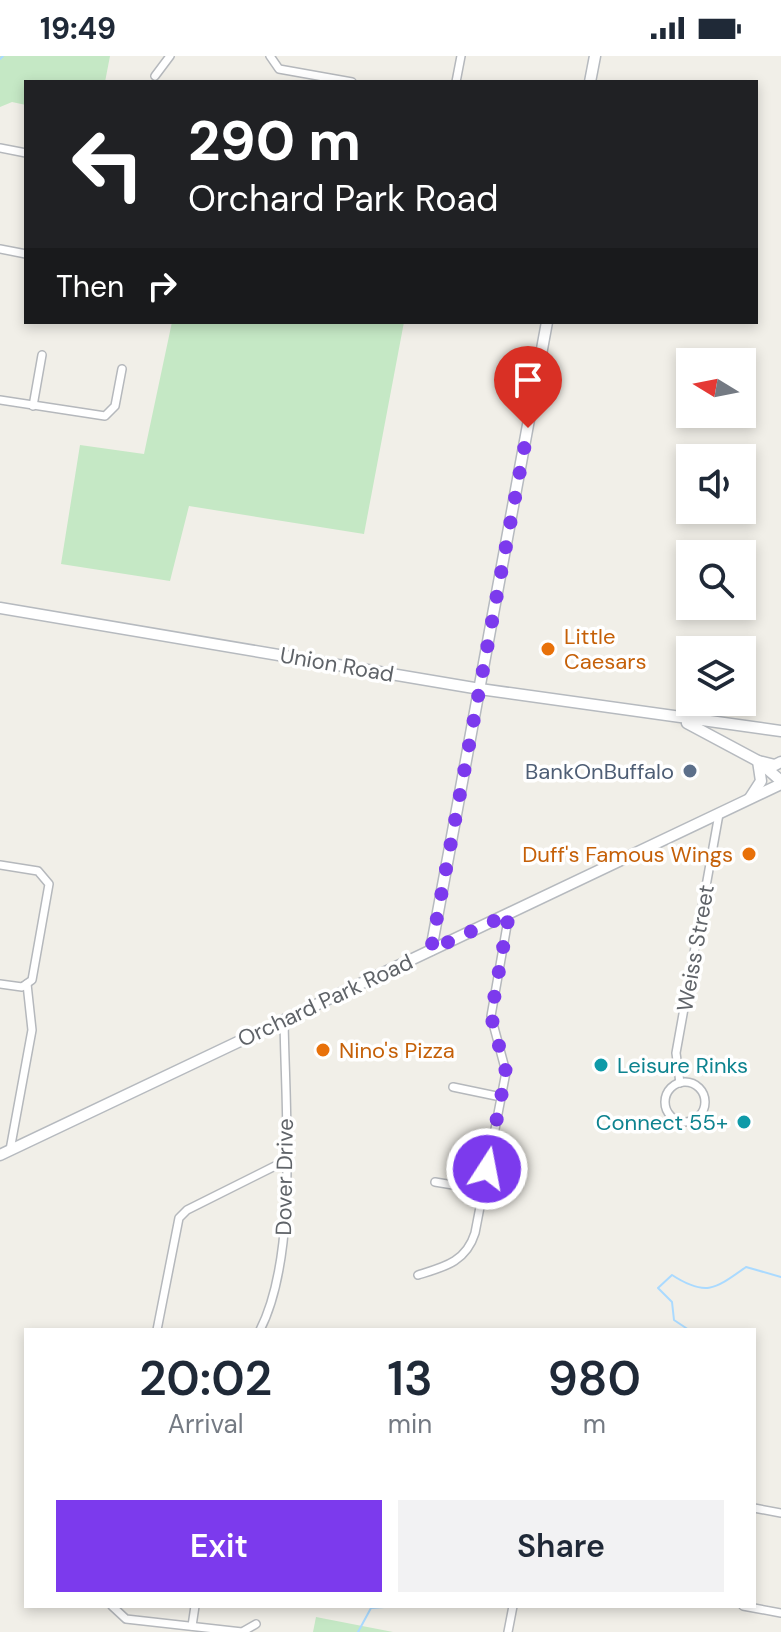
<!DOCTYPE html>
<html lang="en">
<head>
<meta charset="utf-8">
<style>
	body { margin:0; font-family:"DM Sans",sans-serif; background:#f2f2f3; color:#1f2937; height:100vh; display:flex; flex-direction:column; font-size:30px; white-space:nowrap }
	* { box-sizing:border-box; margin:0 }
	p { font-size:26px; color:#747a83 }
	.icon { flex:none; width:44px; height:44px; fill:none; stroke:currentColor; stroke-width:2; stroke-linecap:round; stroke-linejoin:round }
	.map { position:relative; flex:1; overflow:hidden }
	.side { position:absolute; left:24px; top:1272px; width:732px; height:280px; display:flex; flex-direction:column; background:#fff; border-radius:0px; box-shadow:0 4px 12px #0003 }
	.side>* { flex:none }
	.hud { position:absolute; left:24px; top:24px; width:734px; height:244px; border-radius:0px; box-shadow:0 4px 12px #0003; background:#202124; color:#fff; overflow:hidden }
	.needle { width:52px; rotate:280deg }
	.tools { position:absolute; left:676px; top:292px; display:grid; gap:16px }
	.tools a { display:grid; place-items:center; width:80px; height:80px; border-radius:0px; background:#fff; box-shadow:0 4px 12px #0003; font-size:40px }
	.pin { position:absolute; display:grid; place-items:center; width:68px; height:68px; color:#fff; margin:-82px -34px; border-radius:50% 50% 50% 0; rotate:-45deg; box-shadow:0 0 8px #0007 }
	.pin .icon { rotate:45deg }
	.me { position:absolute; width:88px; margin:-44px; rotate:11deg; stroke-linejoin:round; filter:drop-shadow(0 0 6px #0008) }
	.turn { display:flex; align-items:center; gap:28px; height:168px; padding:0 32px; font-size:36px }
	.turn .icon { width:104px; height:104px; stroke-width:2.5 }
	.turn b { display:block; font-size:56px; line-height:68px }
	.then { display:flex; align-items:center; height:76px; padding:0 32px; background:#0003; gap:16px; font-size:30px }
	.eta { display:flex; justify-content:space-evenly; align-items:center; height:136px; text-align:center }
	.eta b { font-size:48px; font-weight:600; line-height:56px }
	.action { display:flex; gap:16px; margin-top:auto; padding:16px 32px }
	.action a { flex:1; height:92px; border-radius:0px; background:#7c3aed; color:#fff; font-size:32px; font-weight:600; line-height:92px; text-align:center }
	.action a+a { background:#f2f2f3; color:#1f2937 }
	.status { display:flex; justify-content:space-between; align-items:center; height:56px; padding:0 40px; background:#fff; direction:ltr }
	.status svg { height:22px; fill:currentColor }
	.map>svg:first-child { display:block }
	.green { fill:#c5e8c5 }
	.lines { fill:none; stroke-linecap:round; stroke-linejoin:round }
	.stream { stroke:#aadaff; stroke-width:2 }
	.street-casing { stroke:#b5b8bc; stroke-width:10 }
	.secondary-casing { stroke:#b6babf; stroke-width:13 }
	.street { stroke:#fff; stroke-width:7 }
	.secondary { stroke:#fff; stroke-width:10 }
	.route { stroke:#7c3aed; stroke-width:14; stroke-dasharray:0 25.2 }
	.food-dot { fill:#e8710a; stroke:#fff; stroke-width:3 }
	.service-dot { fill:#5c6f8a; stroke:#fff; stroke-width:3 }
	.culture-dot { fill:#0f9aa8; stroke:#fff; stroke-width:3 }
	.labels { text-anchor:middle; stroke-width:7; stroke-linejoin:round; paint-order:stroke }
	.food-label { font-size:22px; fill:#c56008; stroke:#fff; text-anchor:start }
	.street-label { font-size:22px; fill:#5f6368; stroke:#fff }
	.service-label { font-size:22px; fill:#4e5e75; stroke:#fff; text-anchor:end }
	.culture-label { font-size:22px; fill:#0d838f; stroke:#fff; text-anchor:start }
</style>
</head>
<body>
<div class="status"><b>19:49</b><svg viewBox="0 0 49 12"><path d="M0 12V9h3v3zM5 12V6h3v6zM10 12V3h3v9zM15 12V0h3v12zM26 1h20v11H26zM47 4h2v5h-2z"/></svg></div>
<div class="map">
<svg width="781" height="1576" viewBox="0 0 781 1576">
	<rect width="100%" height="100%" fill="#f1efe8"/>
	<!-- green -->
	<g class="green">
		<polygon points="0,0 110,0 105,26 26,26 26,49 12,46 0,51"/>
		<polygon points="172,266 404,266 364,478 189,450 170,525 61,508 80,389 144,398"/>
		<polygon points="316,1561 393,1576 313,1576"/>
	</g>
	<g class="lines">
		<!-- stream -->
		<g class="stream">
			<polyline points="0,3 3,0"/>
			<path d="M689,1274L674,1264L672,1246L658,1232L672,1219C706,1241 715,1233 746,1211L781,1221"/>
			<polyline points="358,1576 371,1552 397,1550"/>
		</g>
		<!-- street casing -->
		<g class="street-casing">
			<g id="street">
				<polyline points="270,0 279,13 352,26"/>
				<polyline points="155,20 170,0"/>
				<polyline points="456,26 461,0"/>
				<polyline points="0,92 26,97"/>
				<polyline points="0,193 26,198"/>
				<polyline points="0,344 105,360 115,350 122,313"/>
				<polyline points="33,350 42,299"/>
				<polyline points="0,809 38,815 49,828 32,924 22,931 0,928"/>
				<circle cx="685" cy="1046" r="20"/>
				<polyline points="680,1027 676,997 719,758"/>
				<polyline points="453,1031 501,1041"/>
				<polyline points="10,1094 32,974 27,928"/>
				<polyline points="435,1126 483,1134"/>
				<path d="M418,1219C444,1211 466,1206 475,1177L506,1016L491,960L509,858"/>
				<polyline points="157,1274 179,1162 187,1154 285,1105"/>
				<path d="M260,1274C299,1198 285,1051 284,963"/>
				<polyline points="754,1452 781,1457"/>
				<polyline points="112,1550 126,1563 242,1576 256,1568"/>
				<polyline points="743,1550 781,1557"/>
				<polyline points="192,1570 195,1550"/>
				<polyline points="508,1576 513,1550"/>
			</g>
		</g>
		<!-- secondary casing -->
		<g class="secondary-casing">
			<g id="secondary">
				<polyline points="590,26 595,0"/>
				<polyline points="0,552 480,633 781,675"/>
				<polyline points="687,667 758,705 781,725"/>
				<polyline points="750,742 761,725 758,705 775,709 781,706"/>
				<polyline points="431,894 547,266"/>
				<polyline points="0,1099 781,728"/>
			</g>
		</g>
		<!-- street -->
		<use href="#street" class="street"/>
		<!-- secondary -->
		<use href="#secondary" class="secondary"/>
	</g>
	<g class="lines">
		<!-- route -->
		<polyline class="route" points="487,1113 506,1016 491,960 509,858 431,894 528,372"/>
	</g>
	<!-- markers -->
	<g class="food-dot">
		<circle cx="548" cy="593" r="8"/>
		<circle cx="749" cy="798" r="8"/>
		<circle cx="323" cy="994" r="8"/>
	</g>
	<circle class="service-dot" cx="690" cy="715" r="8"/>
	<g class="culture-dot">
		<circle cx="601" cy="1009" r="8"/>
		<circle cx="744" cy="1066" r="8"/>
	</g>
	<g class="labels">
		<!-- food labels -->
		<g class="food-label">
			<text x="564" y="588">Little<tspan x="564" dy="25">Caesars</tspan></text>
			<text x="733" y="806" text-anchor="end">Duff's Famous Wings</text>
			<text x="339" y="1002">Nino's Pizza</text>
		</g>
		<!-- street labels -->
		<g class="street-label">
			<text transform="translate(337 608) rotate(10)" y="8">Union Road</text>
			<text transform="translate(695 892) rotate(-80)" y="8">Weiss Street</text>
			<text transform="translate(325 944) rotate(-25)" y="8">Orchard Park Road</text>
			<text transform="translate(284 1121) rotate(-89)" y="8">Dover Drive</text>
		</g>
		<!-- service labels -->
		<g class="service-label">
			<text x="674" y="723">BankOnBuffalo</text>
		</g>
		<!-- culture labels -->
		<g class="culture-label">
			<text x="617" y="1017">Leisure Rinks</text>
			<text x="728" y="1074" text-anchor="end">Connect 55+</text>
		</g>
	</g>
</svg>
<div class="tools">
<a><svg class="needle" viewBox="-14 -14 28 28"><path d="M0-13l5 13h-10z" fill="#e53935"/><path d="M0 13l5-13h-10z" fill="#747a83"/></svg></a>
<a><svg class="icon" aria-label="sound" viewBox="0 0 24 24"><path d="M4 9h4l5-4v14l-5-4H4zM17 9q2 3 0 6"/></svg></a>
<a><svg class="icon" aria-label="search" viewBox="0 0 24 24"><circle cx="10" cy="10" r="6"/><path d="M15 15l6 6"/></svg></a>
<a><svg class="icon" aria-label="layers" viewBox="0 0 24 24"><path d="M12 4l9 5-9 5-9-5zM3 14l9 5 9-5"/></svg></a>
</div>
<div class="pin" style="left:528px;top:372px;background:#d93025"><svg class="icon" aria-label="arrive" viewBox="0 0 24 24"><path d="M6 21V4h12l-3 4 3 4H6"/></svg></div>
<svg class="me" style="left:487px;top:1113px" viewBox="-20 -20 40 40"><circle r="17" fill="#7c3aed" stroke="#fff" stroke-width="3"/><path d="M0-11L8 9 0 5-8 9z" fill="#fff"/></svg>
<div class="hud">
<div class="turn"><svg class="icon" aria-label="left" viewBox="0 0 24 24"><path d="M17 20v-9H6M10 6l-5 5 5 5"/></svg><div><b>290 m</b>Orchard Park Road</div></div>
<div class="then">Then<svg class="icon" aria-label="right" viewBox="0 0 24 24"><path d="M7 20v-9h11M14 6l5 5-5 5"/></svg></div>
</div>
<section class="side">
<div class="eta">
<div><b>20:02</b><p>Arrival</p></div>
<div><b>13</b><p>min</p></div>
<div><b>980</b><p>m</p></div>
</div>
<div class="action"><a>Exit</a><a>Share</a></div>
</section>
</div>
</body>
</html>
